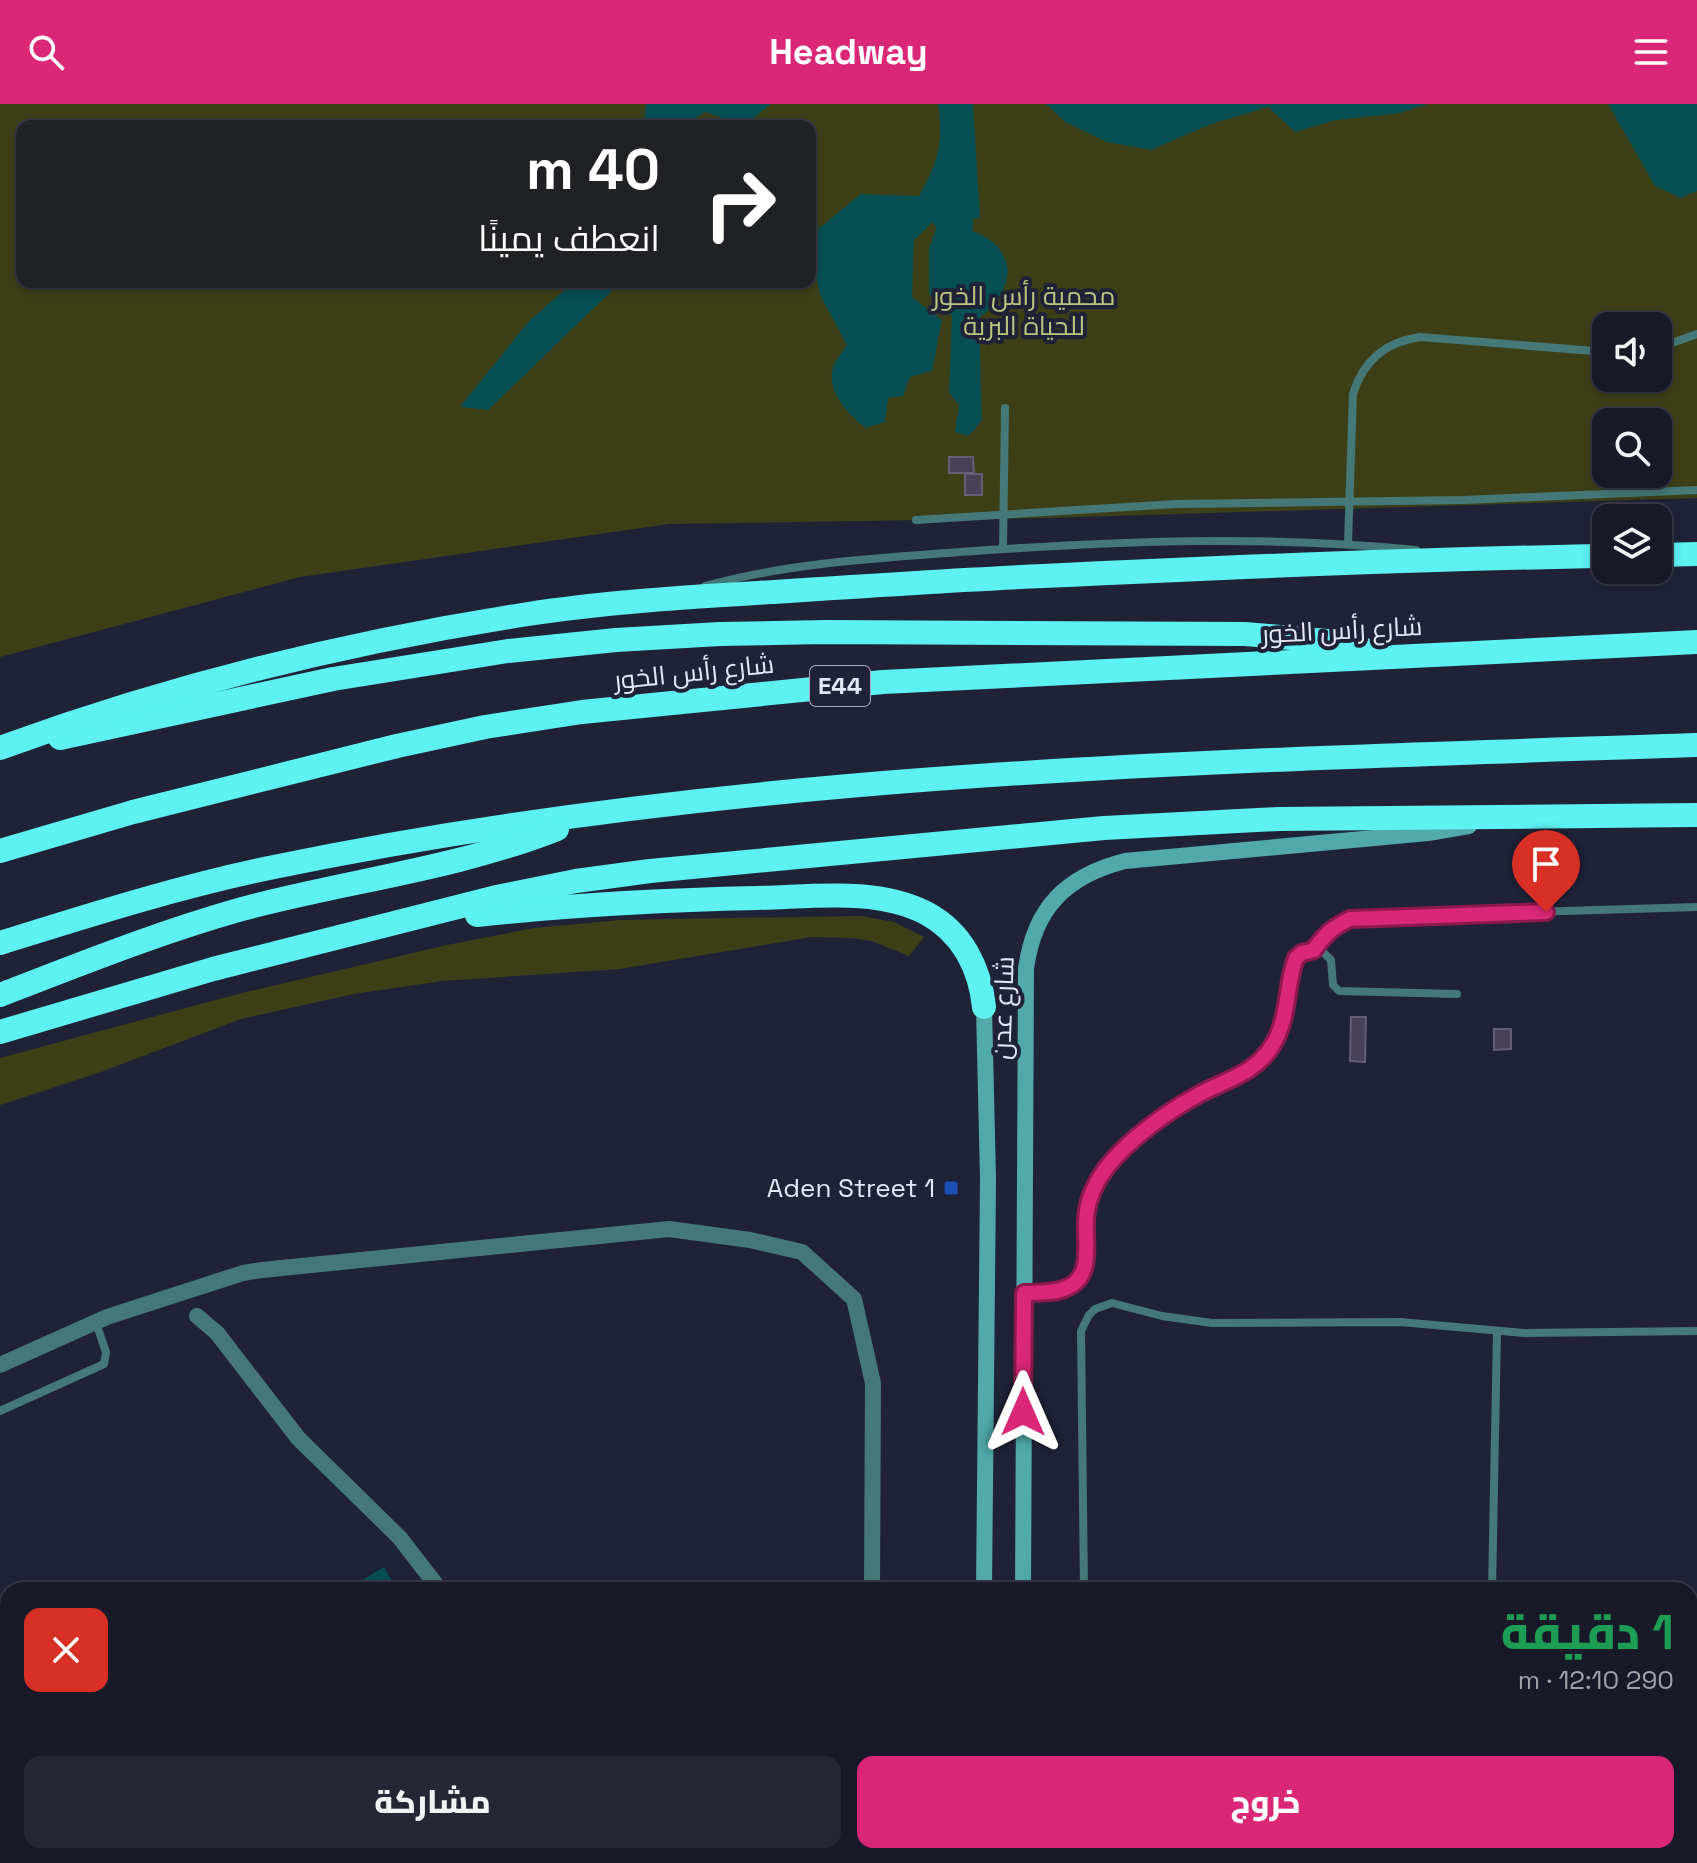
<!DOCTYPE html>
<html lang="ar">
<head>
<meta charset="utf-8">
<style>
	body { margin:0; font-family:"Space Grotesk",Cairo,sans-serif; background:#252736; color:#f1f3f6; direction:rtl; height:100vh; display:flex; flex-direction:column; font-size:30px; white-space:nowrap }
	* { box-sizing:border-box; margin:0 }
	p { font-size:26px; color:#9fa1a8 }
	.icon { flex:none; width:44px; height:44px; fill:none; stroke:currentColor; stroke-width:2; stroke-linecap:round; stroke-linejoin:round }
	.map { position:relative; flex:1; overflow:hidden; direction:ltr }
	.sheet { position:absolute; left:0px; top:1478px; width:1698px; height:282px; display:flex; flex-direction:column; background:#181a2a; border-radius:24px 24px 0 0; box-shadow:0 4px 12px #0003,0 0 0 2px #363847; direction:rtl }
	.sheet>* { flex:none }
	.guide { position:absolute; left:16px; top:16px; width:800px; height:168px; border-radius:16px; box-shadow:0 4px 12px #0003,0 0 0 2px #363847; direction:rtl; background:#202124; color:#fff; overflow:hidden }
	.tools { position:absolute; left:1592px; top:208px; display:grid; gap:16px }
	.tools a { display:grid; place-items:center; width:80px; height:80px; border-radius:16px; background:#181a2a; box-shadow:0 4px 12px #0003,0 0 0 2px #363847; font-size:40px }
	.pin { position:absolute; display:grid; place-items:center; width:68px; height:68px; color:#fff; margin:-82px -34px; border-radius:50% 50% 50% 0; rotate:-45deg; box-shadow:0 0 8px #0007 }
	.pin .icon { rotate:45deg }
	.me { position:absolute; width:88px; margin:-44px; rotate:0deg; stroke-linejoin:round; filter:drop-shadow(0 0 6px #0008) }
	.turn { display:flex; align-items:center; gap:28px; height:168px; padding:0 24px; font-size:36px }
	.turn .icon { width:104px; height:104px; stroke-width:2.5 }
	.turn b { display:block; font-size:56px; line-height:68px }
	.round { display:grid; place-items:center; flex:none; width:84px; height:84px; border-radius:16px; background:#252736 }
	.headline { display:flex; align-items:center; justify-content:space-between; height:136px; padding:0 24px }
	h1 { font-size:48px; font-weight:800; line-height:60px; color:#1e9e55 }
	.primary-button { display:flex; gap:16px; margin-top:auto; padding:16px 24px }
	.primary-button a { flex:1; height:92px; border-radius:16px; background:#db2777; color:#fff; font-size:32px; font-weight:800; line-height:92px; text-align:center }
	.primary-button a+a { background:#252736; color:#f1f3f6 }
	header { display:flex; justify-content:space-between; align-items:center; height:104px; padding:0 24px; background:#db2777; color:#fff; font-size:36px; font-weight:800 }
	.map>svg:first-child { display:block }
	.green { fill:#3d4017; fill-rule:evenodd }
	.water { fill:#064f53 }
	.building { fill:#484259; stroke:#655e77; stroke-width:2 }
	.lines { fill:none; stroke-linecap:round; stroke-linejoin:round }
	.lane { stroke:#457979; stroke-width:8 }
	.street { stroke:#457979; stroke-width:16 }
	.secondary { stroke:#51a9a9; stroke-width:16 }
	.highway { stroke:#5df1f1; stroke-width:24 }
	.route-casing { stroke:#8e194d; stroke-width:20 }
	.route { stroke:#db2777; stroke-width:14 }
	.transit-dot { fill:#1a4fb4; stroke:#202338; stroke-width:3 }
	.labels { text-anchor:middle; stroke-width:8; stroke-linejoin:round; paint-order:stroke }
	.shield { fill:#202338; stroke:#a9adbd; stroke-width:2 }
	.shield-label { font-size:24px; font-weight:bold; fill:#e4e8f6 }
	.park-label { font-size:26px; fill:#bec67e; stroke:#202338 }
	.street-label { font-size:26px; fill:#e4e8f6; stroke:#202338 }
	.poi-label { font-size:26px; fill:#e4e8f6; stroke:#202338; text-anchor:end }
</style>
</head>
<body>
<header><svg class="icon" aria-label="menu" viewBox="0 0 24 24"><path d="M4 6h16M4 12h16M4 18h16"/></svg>Headway<svg class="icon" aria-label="search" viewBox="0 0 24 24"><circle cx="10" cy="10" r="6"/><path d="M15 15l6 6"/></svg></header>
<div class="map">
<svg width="1697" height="1759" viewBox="0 0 1697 1759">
	<rect width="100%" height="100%" fill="#202338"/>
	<!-- green -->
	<g class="green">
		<path d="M0,0H1697V394L1048,414L669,420L300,473L0,553ZM22,22H810V178H22ZM1606,222H1658V274H1606ZM1606,318H1658V370H1606Z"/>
		<polygon points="861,812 894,818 924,833 909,852 872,837 852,834 812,833 619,865 442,877 354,890 241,915 101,968 0,1001 0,954 238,890 447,841 534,824 620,816"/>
	</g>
	<!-- water -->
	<g class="water">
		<polygon points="646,0 771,0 744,22 720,22 725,15 705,8 683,22 635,22 644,19"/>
		<path d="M938,0H973L980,114L973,115V127C1020,145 1016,187 979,214L982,316L969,332L955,328L959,301L949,289L952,212L929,190V145L936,125L933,118L914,136L912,193L942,216L932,267L910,273L903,292L888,294L885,318L866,324C848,311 826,287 833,263C835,256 843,247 847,241L820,191L813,156L818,125L861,90L919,92C938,58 944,39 938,0Z"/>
		<polygon points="1046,0 1427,0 1400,9 1336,16 1295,28 1268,3 1211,20 1151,46 1107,38 1065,18"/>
		<polygon points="1608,0 1697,0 1697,87 1681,94 1655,82"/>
		<polygon points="574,178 621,178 488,306 460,303 530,216"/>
		<polygon points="384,1463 397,1486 346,1486"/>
		<polygon points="51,1752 278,1752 271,1759 54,1759"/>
	</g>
	<!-- building -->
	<g class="building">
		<polygon points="949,353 973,353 974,369 949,369"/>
		<rect x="965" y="370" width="17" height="21"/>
		<polygon points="1351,913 1366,913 1365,958 1350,957"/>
		<polygon points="1494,925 1511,925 1511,945 1494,946"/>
	</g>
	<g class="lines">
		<!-- lane -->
		<g class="lane">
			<polyline points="1658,244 1697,230"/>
			<polyline points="916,416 1176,400 1463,396 1697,386"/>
			<path d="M1348,439L1353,290C1363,257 1385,238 1420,233L1606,248"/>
			<polyline points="1003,445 1005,304"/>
			<path d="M705,482C793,458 883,454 974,447C1121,437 1269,431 1416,446"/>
			<path d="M1314,846C1327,825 1342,816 1366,813L1697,803"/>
			<polyline points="1024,1189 1066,1184 1081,1172 1086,1154 1086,1108 1098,1076 1108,1062 1119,1050 1181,1001 1235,975 1263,954 1280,926 1296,854 1302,849 1314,846 1323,848 1331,856 1333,881 1339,887 1457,890"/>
			<polyline points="0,1307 104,1260 106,1248 96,1219"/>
			<polyline points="1084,1486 1081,1227 1089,1211 1095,1205 1112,1199 1162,1212 1212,1219 1400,1218 1524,1229 1697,1227"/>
			<polyline points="1492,1486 1497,1229"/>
			<polyline points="1690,1600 1697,1600"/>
			<polyline points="1290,1759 1291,1752"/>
		</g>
		<!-- street -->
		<g class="street">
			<polyline points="197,1212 217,1229 298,1334 400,1434 440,1486"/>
			<polyline points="0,1261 107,1213 243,1169 262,1166 669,1125 750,1136 802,1148 854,1195 873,1279 872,1486"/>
			<polyline points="734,1759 734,1752"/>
			<polyline points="811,1759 814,1752"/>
		</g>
		<!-- secondary -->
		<g class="secondary">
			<polyline points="984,1486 988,1075 984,903"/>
			<path d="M1023,1486L1026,865C1034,804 1066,772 1125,757L1428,729L1469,722"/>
			<polyline points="1030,1752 1032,1759"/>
			<polyline points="972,1759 973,1752"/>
		</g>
		<!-- highway -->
		<g class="highway">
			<polyline points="1658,451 1697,450"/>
			<polyline points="60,634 333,575 508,547 616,536 720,530 825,528 1245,530 1327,537 1365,546"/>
			<path d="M0,644C170,582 343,539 522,511C605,498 690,493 774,488C863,482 953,476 1043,472C1230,463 1418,455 1606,452"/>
			<polyline points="0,747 133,708 397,642 485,623 582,608 883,578 1697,538"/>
			<path d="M477,811C570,801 663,796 757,794C811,793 876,783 926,809C962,828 980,864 984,903"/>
			<path d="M0,839C90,811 181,782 274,763C740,666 1223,657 1697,641"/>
			<path d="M0,891C80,860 160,828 242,805C346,777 456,765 557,725"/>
			<polyline points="0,928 213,865 497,793 576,777 650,767 1104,724 1278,715 1697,711"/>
		</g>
	</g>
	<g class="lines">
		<!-- route casing -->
		<g class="route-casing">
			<path id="route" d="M1023,1308L1024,1189C1037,1188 1054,1190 1066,1184C1097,1172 1082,1132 1087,1107C1089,1092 1098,1075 1107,1063C1128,1036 1168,1007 1198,991C1225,976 1255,970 1272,942C1290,914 1285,882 1296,854L1302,849L1314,846C1324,831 1333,823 1350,815L1546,808"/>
		</g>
		<!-- route -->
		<use href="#route" class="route"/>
	</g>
	<!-- markers -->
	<rect class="transit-dot" x="943" y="1076" width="16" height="16" rx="4"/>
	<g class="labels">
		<!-- shield labels -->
		<rect class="shield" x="810" y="562" width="60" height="40" rx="6"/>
		<g class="shield-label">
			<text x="840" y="590">E44</text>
		</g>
		<!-- park labels -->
		<g class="park-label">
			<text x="1024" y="201">محمية رأس الخور<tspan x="1024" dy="30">للحياة البرية</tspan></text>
		</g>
		<!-- street labels -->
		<g class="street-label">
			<text transform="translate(1342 526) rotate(-3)" y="9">شارع رأس الخور</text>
			<text transform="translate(694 568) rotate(-6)" y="9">شارع رأس الخور</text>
			<text transform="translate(1003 904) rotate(-88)" y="9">شارع عدن</text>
		</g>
		<!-- poi labels -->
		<g class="poi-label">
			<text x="935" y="1093">Aden Street 1</text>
		</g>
	</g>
</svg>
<div class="tools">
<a><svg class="icon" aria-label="sound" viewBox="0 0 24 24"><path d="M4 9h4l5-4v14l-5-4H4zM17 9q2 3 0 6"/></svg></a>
<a><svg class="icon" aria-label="search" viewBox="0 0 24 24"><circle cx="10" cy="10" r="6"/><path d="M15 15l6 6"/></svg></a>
<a><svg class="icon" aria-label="layers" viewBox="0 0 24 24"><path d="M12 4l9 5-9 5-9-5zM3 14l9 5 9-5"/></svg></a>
</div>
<div class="pin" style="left:1546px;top:808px;background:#d93025"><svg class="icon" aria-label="arrive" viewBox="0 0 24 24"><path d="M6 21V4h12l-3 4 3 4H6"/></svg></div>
<svg class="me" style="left:1023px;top:1308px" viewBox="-20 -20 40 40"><path d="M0-17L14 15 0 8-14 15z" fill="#db2777" stroke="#fff" stroke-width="4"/></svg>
<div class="guide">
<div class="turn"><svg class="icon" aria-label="right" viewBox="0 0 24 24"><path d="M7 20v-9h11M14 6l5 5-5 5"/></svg><div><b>40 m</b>انعطف يمينًا</div></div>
</div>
<section class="sheet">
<div class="headline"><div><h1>1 دقيقة</h1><p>290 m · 12:10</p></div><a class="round" style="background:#d93025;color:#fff"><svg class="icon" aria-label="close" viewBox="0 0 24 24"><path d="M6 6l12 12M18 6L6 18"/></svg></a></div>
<div class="primary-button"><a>خروج</a><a>مشاركة</a></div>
</section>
</div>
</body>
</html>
